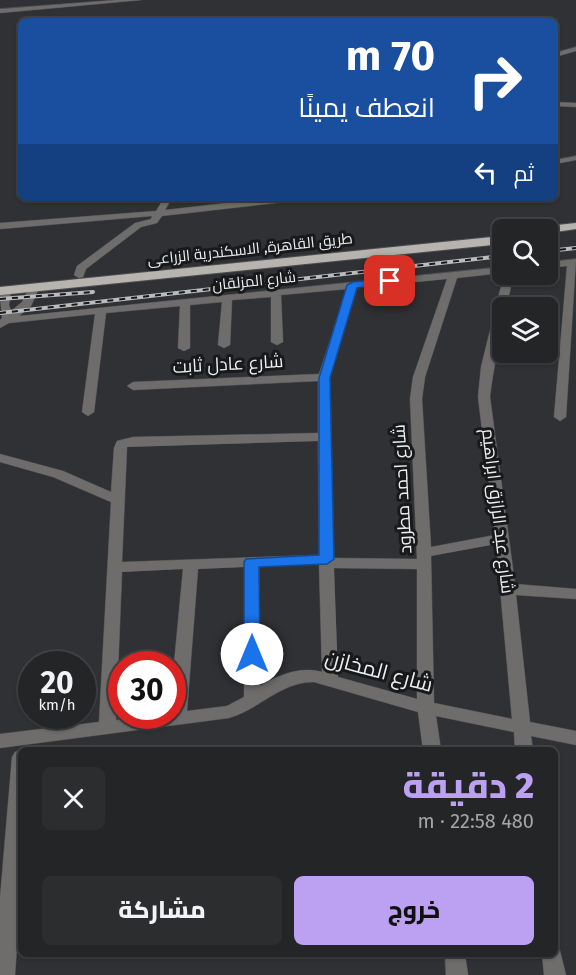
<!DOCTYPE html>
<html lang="ar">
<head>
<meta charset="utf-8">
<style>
	body { margin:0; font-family:"Fira Sans",Cairo,sans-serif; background:#2c2d2f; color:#f1f3f6; direction:rtl; height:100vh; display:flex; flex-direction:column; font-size:22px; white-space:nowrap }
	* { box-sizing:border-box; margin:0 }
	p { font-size:20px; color:#a3a5a7 }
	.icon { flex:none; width:33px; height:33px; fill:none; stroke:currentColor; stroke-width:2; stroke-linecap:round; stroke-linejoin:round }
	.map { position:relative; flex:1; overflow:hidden; direction:ltr }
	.panel { position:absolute; left:18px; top:747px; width:540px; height:210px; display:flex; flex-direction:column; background:#242527; border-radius:9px; box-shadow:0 2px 4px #0004,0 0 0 2px #414244; direction:rtl }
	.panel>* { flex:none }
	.hud { position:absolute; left:18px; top:18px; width:540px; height:183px; border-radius:9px; box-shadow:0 2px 4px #0004,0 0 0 2px #414244; direction:rtl; background:#1a4fa0; color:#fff; overflow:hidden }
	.buttons { position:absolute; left:492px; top:219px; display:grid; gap:12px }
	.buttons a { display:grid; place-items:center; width:66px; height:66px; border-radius:9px; background:#242527; box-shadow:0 2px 4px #0004,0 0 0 2px #414244; font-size:30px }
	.speed { position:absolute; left:18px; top:651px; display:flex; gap:12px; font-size:30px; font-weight:700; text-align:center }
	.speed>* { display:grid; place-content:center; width:78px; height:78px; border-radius:50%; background:#242527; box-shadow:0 2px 4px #0004,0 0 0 2px #414244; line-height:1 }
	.speed small { font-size:15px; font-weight:400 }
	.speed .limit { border:9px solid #d22; background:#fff; color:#111 }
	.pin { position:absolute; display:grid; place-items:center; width:51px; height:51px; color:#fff; margin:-26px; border-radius:12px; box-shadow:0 3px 9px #0006 }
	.me { position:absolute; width:66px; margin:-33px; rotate:0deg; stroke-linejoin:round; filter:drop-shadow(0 0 4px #0008) }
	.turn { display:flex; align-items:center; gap:21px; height:126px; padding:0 24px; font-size:27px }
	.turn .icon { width:78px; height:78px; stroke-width:2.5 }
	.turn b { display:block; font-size:42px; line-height:51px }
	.then { display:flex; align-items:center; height:57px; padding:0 24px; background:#0003; gap:12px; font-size:22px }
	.round { display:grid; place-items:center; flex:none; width:63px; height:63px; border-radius:9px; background:#2c2d2f }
	.overview { display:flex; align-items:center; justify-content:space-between; height:102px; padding:0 24px }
	h1 { font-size:36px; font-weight:800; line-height:45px; color:#bca0f2 }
	.cta { display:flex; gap:12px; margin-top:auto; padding:12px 24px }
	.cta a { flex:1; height:69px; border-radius:9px; background:#bca0f2; color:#111; font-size:24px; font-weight:800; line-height:69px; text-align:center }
	.cta a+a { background:#2c2d2f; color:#f1f3f6 }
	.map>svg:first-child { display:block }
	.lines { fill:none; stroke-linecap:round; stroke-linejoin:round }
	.minor-casing { stroke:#4e4f52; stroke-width:1 }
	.trunk-casing { stroke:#4e4f52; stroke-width:2 }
	.minor { fill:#6e6d6c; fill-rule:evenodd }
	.trunk { fill:#b7b4b0; fill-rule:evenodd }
	.rail-casing { stroke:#babbbd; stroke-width:4 }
	.rail { stroke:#18191b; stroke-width:2; stroke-dasharray:6; stroke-linecap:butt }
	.route { fill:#1a73e8; stroke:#114b97; stroke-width:1.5 }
	.labels { text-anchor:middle; stroke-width:6; stroke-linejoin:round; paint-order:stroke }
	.far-street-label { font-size:15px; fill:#eceeef; stroke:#18191b }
	.street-label { font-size:18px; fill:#eceeef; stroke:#18191b }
	.near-street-label { font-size:21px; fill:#eceeef; stroke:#18191b }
</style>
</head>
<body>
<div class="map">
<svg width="576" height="975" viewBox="0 0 576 975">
	<rect width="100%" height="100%" fill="#303134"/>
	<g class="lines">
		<!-- minor casing -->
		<g class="minor-casing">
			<g id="minor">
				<polygon points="116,0 141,0 0,13 0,9"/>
				<polygon points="576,47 576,51 555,57 555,53"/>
				<polygon points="555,102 576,103 576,107 555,106"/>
				<polygon points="576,156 576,160 555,164 555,160"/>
				<polygon points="164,198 172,198 165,210 271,198 297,198 293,201 162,216 157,223 141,227 86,269 83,277 79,278 74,275 77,266 135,223 151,219 152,216 0,229 0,223 156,211"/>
				<polygon points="576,259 566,417 560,421 554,417 567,266 548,268 548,262"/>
				<path d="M502,267V273L457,278L425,377L422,399L431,547L495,535L478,397L481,367L504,274H514L506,308H502C502,337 493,367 490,397L515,584L576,589V599L516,595L530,722L576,731V745L531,736L533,750H515L514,732L436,716L441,750H423L418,712L314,682C280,682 260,709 229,718L0,748V734L99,722L111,502L53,477L0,462V454L63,471L111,492L114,448L117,441L133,437L318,433V381L133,390L127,386L133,382L319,374L347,289L281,295L283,342L277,345L271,342V297L232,300L230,345L224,348L218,345L222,302L190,305V348L184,351L178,348L180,306L106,313L94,412L88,416L82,412L95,314L9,323L0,328V320L2,318L0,296L2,288H10L11,290L9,305L11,311L22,302L30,286H38L39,288L31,306L19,316ZM447,279L413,377L410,399L417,559L334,558L330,377L357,288ZM318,441L319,555L122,562L127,447ZM496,544L512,719L434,703L431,556ZM319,564L322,672C300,666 279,675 260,686L259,566ZM245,567L244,697L227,706L187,711L198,569ZM334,568L417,569V699L338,677ZM183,569L172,685V716H149L116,720L122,572Z"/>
				<polygon points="21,750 21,884 15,975 0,975 0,898 12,757 15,752"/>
				<polygon points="555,945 559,947 566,975 544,975 542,954 555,954"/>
				<polygon points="445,954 465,954 468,975 446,975"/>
			</g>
		</g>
		<!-- trunk casing -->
		<g class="trunk-casing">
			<g id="trunk">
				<polygon points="576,223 576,229 548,233 548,230 534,230 539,227"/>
				<polygon points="502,236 502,244 0,295 0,287"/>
			</g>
		</g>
		<!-- minor -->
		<use href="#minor" class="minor"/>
		<!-- trunk -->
		<use href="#trunk" class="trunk"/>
		<!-- rail casing -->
		<g class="rail-casing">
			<g id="rail">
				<polyline points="548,251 576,248"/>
				<polyline points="0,299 93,292"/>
				<polyline points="0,313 502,256"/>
			</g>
		</g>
		<!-- rail -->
		<use href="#rail" class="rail"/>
	</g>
	<!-- route -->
	<polygon class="route" points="390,278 396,281 394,283 357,288 330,378 334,559 327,564 259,567 260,654 258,658 246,658 244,654 244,562 246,559 319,555 319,378 347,285 353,282"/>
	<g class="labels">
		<!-- far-street labels -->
		<g class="far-street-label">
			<text transform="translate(250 249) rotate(-6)" y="5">طريق القاهرة, الاسكندرية الزراعى</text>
			<text transform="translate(254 281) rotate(-6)" y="5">شارع المزلقان</text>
		</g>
		<!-- street labels -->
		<g class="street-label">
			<text transform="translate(228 364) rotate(-3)" y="6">شارع عادل ثابت</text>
			<text transform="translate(402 489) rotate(-93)" y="6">شارع احمد مطرود</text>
			<text transform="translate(498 511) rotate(83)" y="6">شارع عبد الرازق ابراهيم</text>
		</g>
		<!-- near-street labels -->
		<g class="near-street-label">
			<text transform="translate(379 671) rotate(15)" y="7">شارع المخازن</text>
		</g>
	</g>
</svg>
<div class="buttons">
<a><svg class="icon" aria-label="search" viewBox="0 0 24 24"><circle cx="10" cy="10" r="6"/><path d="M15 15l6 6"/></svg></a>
<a><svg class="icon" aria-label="layers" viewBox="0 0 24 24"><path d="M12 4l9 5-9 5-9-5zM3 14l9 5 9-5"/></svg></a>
</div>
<div class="speed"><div>20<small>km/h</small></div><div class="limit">30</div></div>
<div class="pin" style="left:390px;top:281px;background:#d93025"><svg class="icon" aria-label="arrive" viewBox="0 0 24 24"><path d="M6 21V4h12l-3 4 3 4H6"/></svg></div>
<svg class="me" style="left:252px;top:654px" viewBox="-20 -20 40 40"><circle r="19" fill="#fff"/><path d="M0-13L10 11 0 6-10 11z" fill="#1a73e8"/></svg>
<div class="hud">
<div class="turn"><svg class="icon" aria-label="right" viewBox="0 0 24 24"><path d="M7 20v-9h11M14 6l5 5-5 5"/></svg><div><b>70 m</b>انعطف يمينًا</div></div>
<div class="then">ثم<svg class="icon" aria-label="left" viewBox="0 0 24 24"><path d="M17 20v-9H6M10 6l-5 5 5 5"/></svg></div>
</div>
<section class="panel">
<div class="overview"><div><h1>2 دقيقة</h1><p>480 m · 22:58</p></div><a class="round"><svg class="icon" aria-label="close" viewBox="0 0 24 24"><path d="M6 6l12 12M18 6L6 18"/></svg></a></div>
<div class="cta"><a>خروج</a><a>مشاركة</a></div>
</section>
</div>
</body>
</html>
